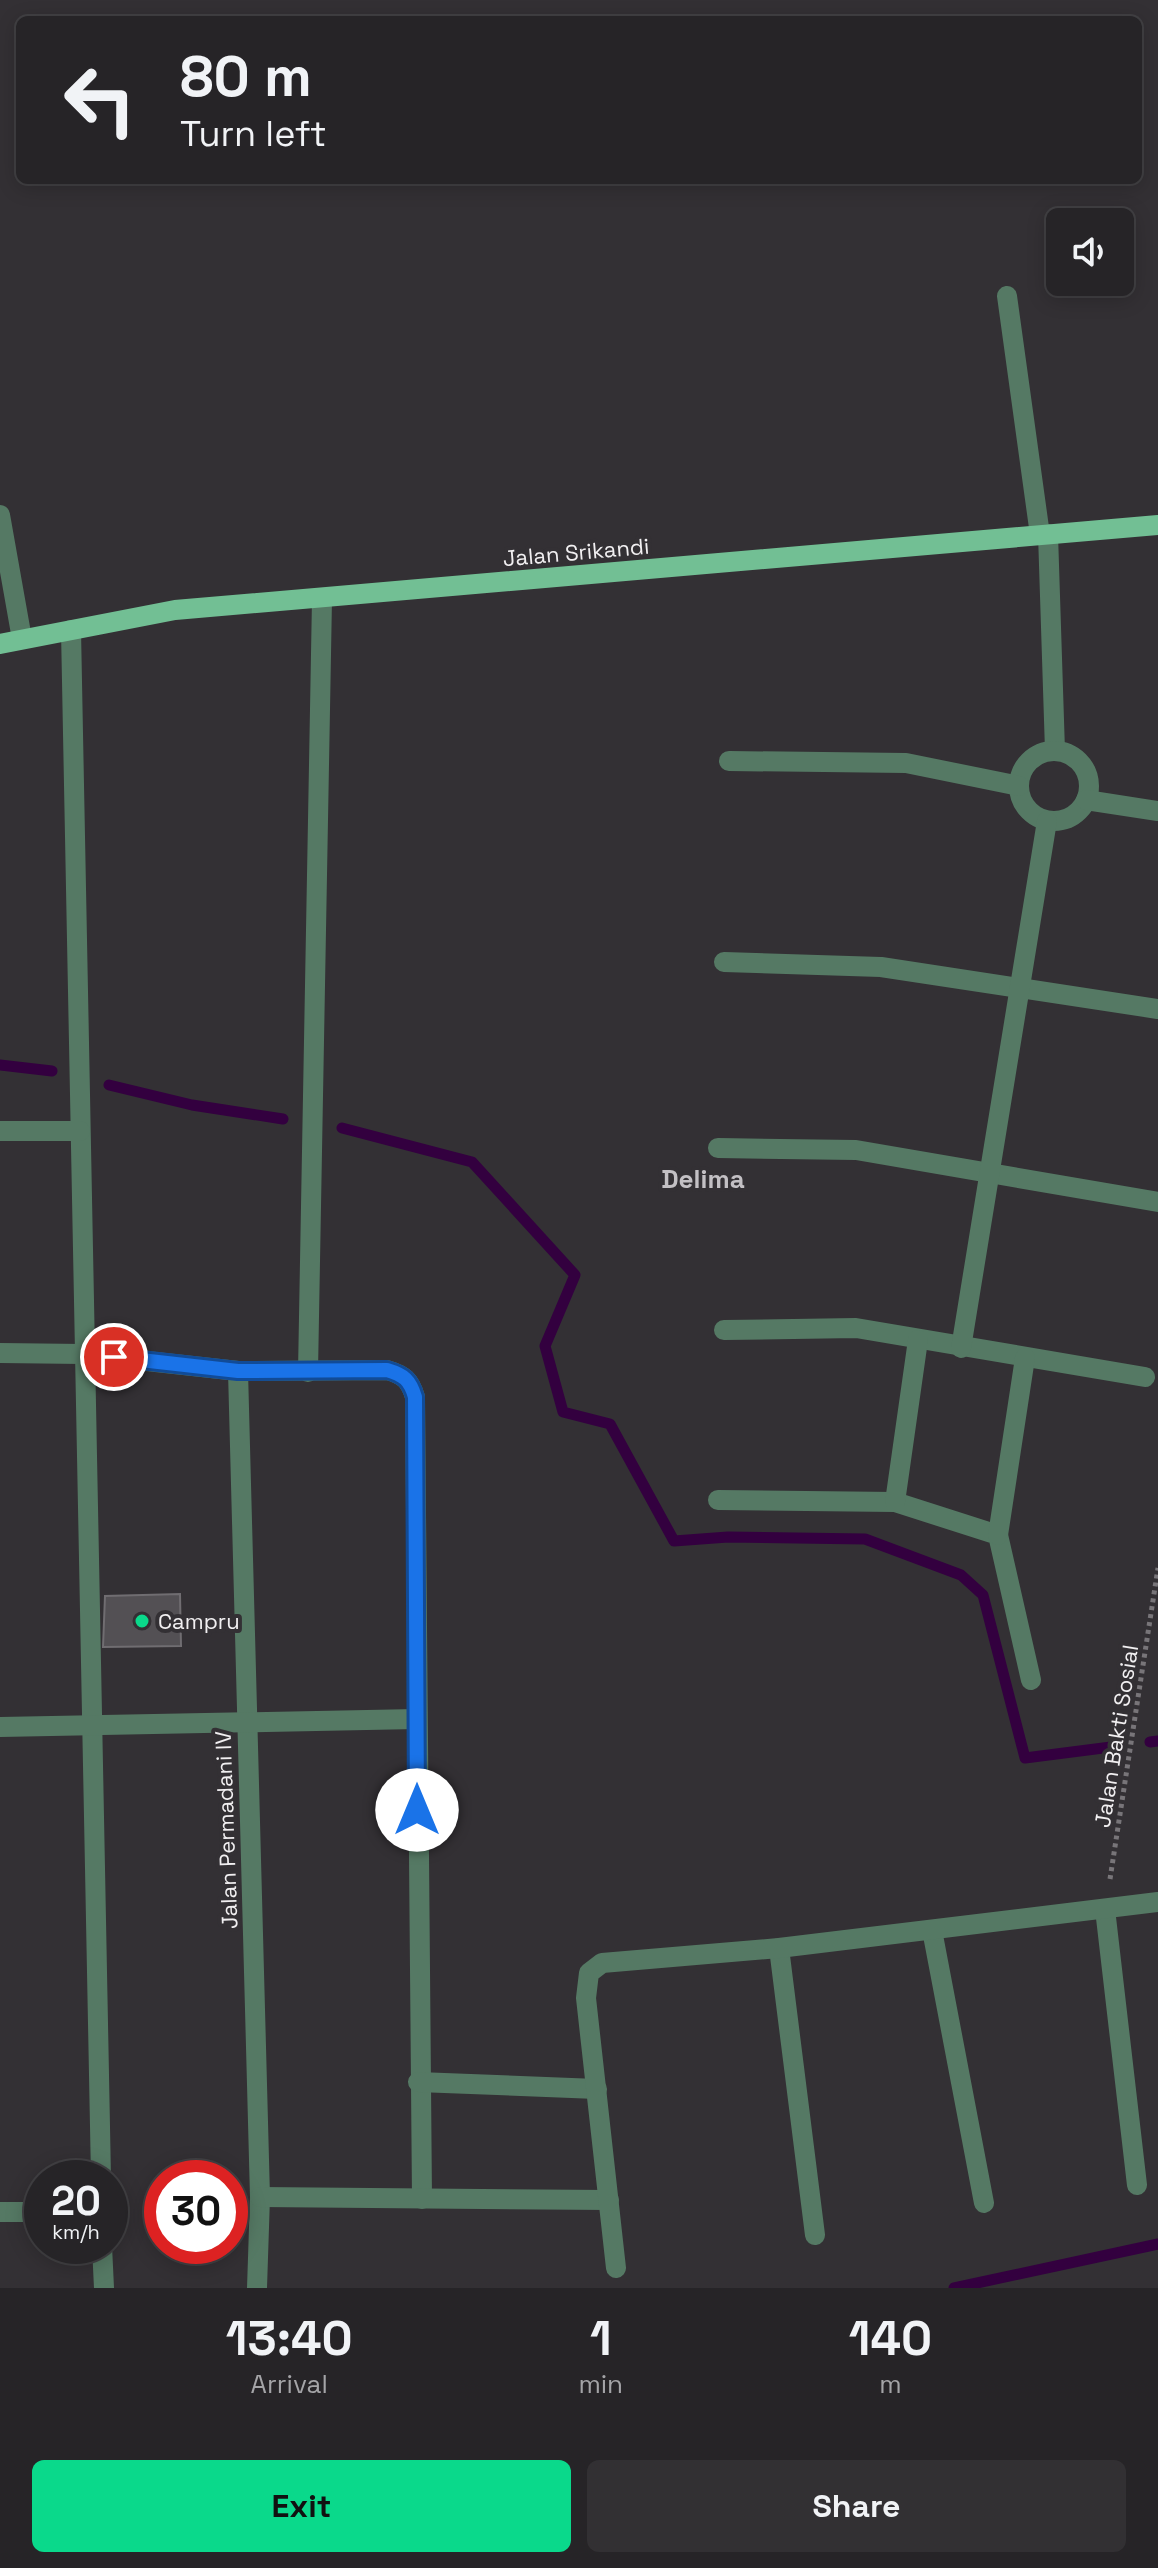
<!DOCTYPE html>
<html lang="en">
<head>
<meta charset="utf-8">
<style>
	body { margin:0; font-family:"Space Grotesk",sans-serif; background:#323033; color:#f1f3f6; height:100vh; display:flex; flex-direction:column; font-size:30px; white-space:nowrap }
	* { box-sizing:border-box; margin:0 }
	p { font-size:26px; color:#a4a4a7 }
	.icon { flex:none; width:44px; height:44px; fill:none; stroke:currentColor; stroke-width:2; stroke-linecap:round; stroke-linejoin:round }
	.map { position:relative; height:2288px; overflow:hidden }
	.panel { display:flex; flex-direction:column; background:#262427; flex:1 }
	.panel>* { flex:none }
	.banner { position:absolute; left:16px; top:16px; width:1126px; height:168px; border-radius:12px; box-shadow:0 4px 20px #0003,0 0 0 2px #424144; background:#262427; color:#f1f3f6; overflow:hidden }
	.controls { position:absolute; left:1046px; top:208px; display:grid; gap:16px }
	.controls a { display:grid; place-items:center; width:88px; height:88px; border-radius:12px; background:#262427; box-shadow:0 4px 20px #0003,0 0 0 2px #424144; font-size:40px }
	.speed { position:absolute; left:24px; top:2160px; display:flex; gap:16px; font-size:40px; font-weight:700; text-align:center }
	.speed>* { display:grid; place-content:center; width:104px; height:104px; border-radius:50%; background:#262427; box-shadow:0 4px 20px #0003,0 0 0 2px #424144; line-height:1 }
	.speed small { font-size:20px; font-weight:400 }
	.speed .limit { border:12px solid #d22; background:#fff; color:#111 }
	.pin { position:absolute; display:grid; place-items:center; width:68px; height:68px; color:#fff; margin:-34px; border:4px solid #fff; border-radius:50%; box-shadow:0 2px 8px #0007 }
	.me { position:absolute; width:88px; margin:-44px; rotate:0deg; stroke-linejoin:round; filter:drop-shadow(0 0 6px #0008) }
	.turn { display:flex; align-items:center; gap:28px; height:168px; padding:0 32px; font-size:36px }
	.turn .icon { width:104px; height:104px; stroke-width:2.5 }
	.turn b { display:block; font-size:56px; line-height:68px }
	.eta { display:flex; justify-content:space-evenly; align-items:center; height:136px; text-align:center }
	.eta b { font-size:48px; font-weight:800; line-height:56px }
	.button { display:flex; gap:16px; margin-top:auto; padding:16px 32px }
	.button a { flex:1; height:92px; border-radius:12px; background:#0ad98b; color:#111; font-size:32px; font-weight:800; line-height:92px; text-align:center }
	.button a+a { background:#323033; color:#f1f3f6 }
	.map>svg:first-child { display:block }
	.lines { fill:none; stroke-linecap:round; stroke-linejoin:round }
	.stream { stroke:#33003f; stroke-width:11 }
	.building { fill:#535054; stroke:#706d71; stroke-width:2 }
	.path { stroke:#787579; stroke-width:5; stroke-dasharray:4 4; stroke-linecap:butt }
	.minor { stroke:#557964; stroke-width:20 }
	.major { stroke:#72bf94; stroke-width:20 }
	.route-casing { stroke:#114b97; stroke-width:20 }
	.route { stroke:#1a73e8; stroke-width:14 }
	.poi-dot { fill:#0ad98b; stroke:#333034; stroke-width:3 }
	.labels { text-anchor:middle; stroke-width:8; stroke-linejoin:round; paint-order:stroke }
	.street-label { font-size:22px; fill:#f1eff1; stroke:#333034 }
	.poi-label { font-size:22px; fill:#f1eff1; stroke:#333034; text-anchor:start }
	.quarter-label { font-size:26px; font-weight:bold; fill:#c3c0c4; stroke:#333034 }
</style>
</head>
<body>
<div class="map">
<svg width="1158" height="2288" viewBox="0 0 1158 2288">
	<rect width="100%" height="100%" fill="#333034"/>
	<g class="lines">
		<!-- stream -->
		<g class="stream">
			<polyline points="0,1065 52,1071"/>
			<polyline points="109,1085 192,1105 283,1119"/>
			<polyline points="342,1128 472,1162 575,1275 545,1346 563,1412 610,1424 674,1541 728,1537 865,1539 961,1575 983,1595 1025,1758 1111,1747"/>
			<polyline points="1150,1742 1158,1741"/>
			<polyline points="954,2288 1158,2244"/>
		</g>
	</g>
	<!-- building -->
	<polygon class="building" points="180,1594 181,1646 103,1647 105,1596"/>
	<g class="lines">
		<!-- path -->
		<polyline class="path" points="1110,1879 1158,1568"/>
		<!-- minor -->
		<g class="minor">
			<polyline points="1007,296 1040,535"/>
			<polyline points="0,515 22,639"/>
			<polyline points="1048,534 1055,751"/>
			<polyline points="71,630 101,2178"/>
			<circle cx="1054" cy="786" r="35"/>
			<polyline points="729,761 906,763 1019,786"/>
			<polyline points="1086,800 1158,811"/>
			<polyline points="724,962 881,967 1158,1009"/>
			<polyline points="0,1131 80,1131"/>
			<polyline points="718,1148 856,1150 1158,1202"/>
			<polyline points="724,1330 856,1328 1145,1377"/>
			<polyline points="961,1348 1047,821"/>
			<path d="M0,1353L83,1354L238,1371L387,1370C404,1375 410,1380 415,1397L422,2199"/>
			<polyline points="238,1371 260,2197 257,2288"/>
			<polyline points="308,1372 322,599"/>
			<polyline points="718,1500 895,1502 998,1535 1031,1680"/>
			<polyline points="895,1502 918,1340"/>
			<polyline points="998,1535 1025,1358"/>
			<polyline points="0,1727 417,1719"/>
			<polyline points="1105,1909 1137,2185"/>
			<polyline points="932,1930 984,2203"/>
			<polyline points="779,1948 815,2235"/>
			<polyline points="418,2082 597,2089"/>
			<polyline points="260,2197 609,2200"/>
			<polyline points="0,2212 42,2212"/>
			<polyline points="102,2246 104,2288"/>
			<polyline points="616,2268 586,1998 589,1973 602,1963 779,1948 1158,1902"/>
		</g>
		<!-- major -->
		<polyline class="major" points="0,644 175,610 1158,525"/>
	</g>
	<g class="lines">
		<!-- route casing -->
		<g class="route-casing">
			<path id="route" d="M114,1357L238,1371L387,1370C404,1375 410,1380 415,1397L417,1810"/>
		</g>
		<!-- route -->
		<use href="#route" class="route"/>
	</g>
	<!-- markers -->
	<circle class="poi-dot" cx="142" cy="1621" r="8"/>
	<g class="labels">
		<!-- street labels -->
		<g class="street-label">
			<text transform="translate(576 552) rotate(-5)" y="8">Jalan Srikandi</text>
			<text transform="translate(1116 1736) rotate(-81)" y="8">Jalan Bakti Sosial</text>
			<text transform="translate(226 1830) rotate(-92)" y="8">Jalan Permadani IV</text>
		</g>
		<!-- poi labels -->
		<g class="poi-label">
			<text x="158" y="1629">Campru</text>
		</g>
		<!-- quarter labels -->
		<g class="quarter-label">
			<text x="703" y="1188">Delima</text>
		</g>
	</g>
</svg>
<div class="controls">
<a><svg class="icon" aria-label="sound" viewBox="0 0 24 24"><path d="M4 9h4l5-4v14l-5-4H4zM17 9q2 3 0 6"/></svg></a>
</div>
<div class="speed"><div>20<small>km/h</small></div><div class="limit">30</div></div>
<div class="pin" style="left:114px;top:1357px;background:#d93025"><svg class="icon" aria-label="arrive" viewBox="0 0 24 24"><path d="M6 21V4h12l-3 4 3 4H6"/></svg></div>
<svg class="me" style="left:417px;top:1810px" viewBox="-20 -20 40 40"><circle r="19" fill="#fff"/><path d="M0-13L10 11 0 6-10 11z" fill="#1a73e8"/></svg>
<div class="banner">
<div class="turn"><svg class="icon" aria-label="left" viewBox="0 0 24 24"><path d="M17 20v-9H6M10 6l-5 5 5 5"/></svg><div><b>80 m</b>Turn left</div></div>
</div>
</div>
<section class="panel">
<div class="eta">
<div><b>13:40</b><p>Arrival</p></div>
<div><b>1</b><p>min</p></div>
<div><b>140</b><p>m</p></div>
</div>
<div class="button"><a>Exit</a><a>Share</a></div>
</section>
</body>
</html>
